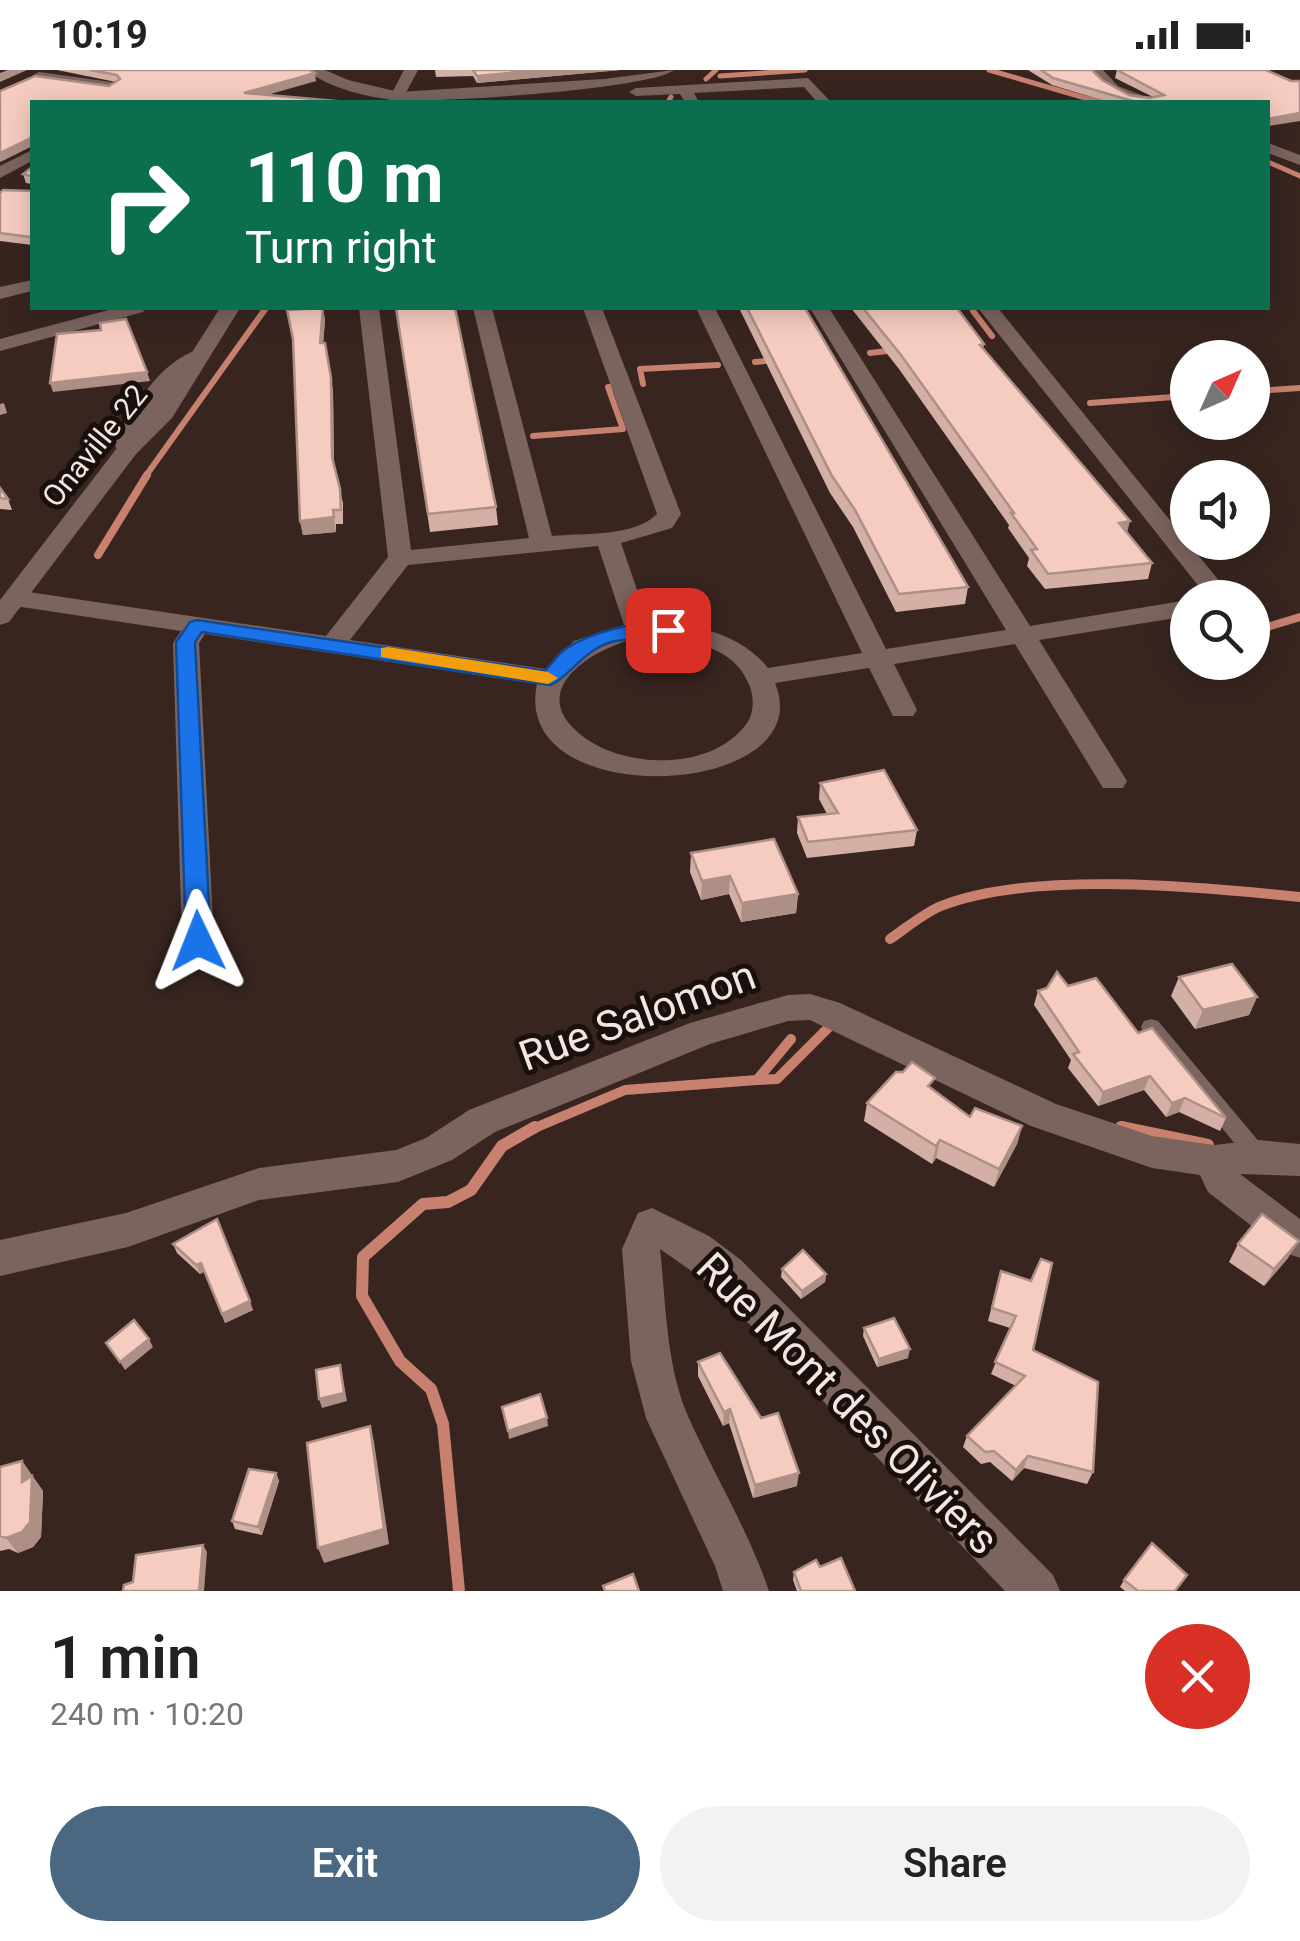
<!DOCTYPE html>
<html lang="en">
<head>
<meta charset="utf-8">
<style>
	body { margin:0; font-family:Roboto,sans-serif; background:#f2f2f2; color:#222; height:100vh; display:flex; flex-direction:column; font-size:38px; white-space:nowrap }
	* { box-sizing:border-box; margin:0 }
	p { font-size:32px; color:#767676 }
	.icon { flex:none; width:55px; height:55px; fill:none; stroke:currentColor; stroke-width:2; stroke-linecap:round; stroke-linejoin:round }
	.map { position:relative; height:1521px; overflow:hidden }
	.drawer { display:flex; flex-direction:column; background:#fff; flex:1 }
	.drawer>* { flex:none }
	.hud { position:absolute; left:30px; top:30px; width:1240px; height:210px; border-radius:0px; box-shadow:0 5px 25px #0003; background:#0b6e4f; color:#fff; overflow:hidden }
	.needle { width:65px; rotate:45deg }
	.controls { position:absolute; left:1170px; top:270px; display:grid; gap:20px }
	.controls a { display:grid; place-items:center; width:100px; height:100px; border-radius:50%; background:#fff; box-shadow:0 5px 25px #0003; font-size:50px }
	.pin { position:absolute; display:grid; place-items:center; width:85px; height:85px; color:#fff; margin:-42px; border-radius:20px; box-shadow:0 5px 15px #0006 }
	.me { position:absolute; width:110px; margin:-55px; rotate:358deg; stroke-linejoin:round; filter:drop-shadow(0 0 8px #0008) }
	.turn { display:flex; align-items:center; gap:35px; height:210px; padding:0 50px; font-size:45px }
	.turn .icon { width:130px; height:130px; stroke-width:2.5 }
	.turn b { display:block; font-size:70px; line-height:85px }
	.round { display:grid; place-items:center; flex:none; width:105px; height:105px; border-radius:52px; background:#f2f2f2 }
	.headline { display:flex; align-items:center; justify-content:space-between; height:170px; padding:0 50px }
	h1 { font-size:60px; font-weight:600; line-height:75px }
	.action { display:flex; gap:20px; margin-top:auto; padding:20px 50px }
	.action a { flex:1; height:115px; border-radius:60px; background:#4a6882; color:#fff; font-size:40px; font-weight:600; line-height:115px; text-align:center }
	.action a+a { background:#f2f2f2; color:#222 }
	.status { display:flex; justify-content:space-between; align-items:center; height:70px; padding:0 50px; background:#fff; direction:ltr }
	.status svg { height:28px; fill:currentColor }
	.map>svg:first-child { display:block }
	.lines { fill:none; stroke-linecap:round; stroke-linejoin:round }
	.stream-far4 { stroke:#c8816f; stroke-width:5 }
	.stream-far3 { stroke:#c8816f; stroke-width:6 }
	.stream-far2 { stroke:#c8816f; stroke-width:8 }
	.stream-far1 { stroke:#c8816f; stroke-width:10 }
	.stream { stroke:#c8816f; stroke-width:12 }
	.lane { fill:#7b645e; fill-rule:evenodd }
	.street { fill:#7b645e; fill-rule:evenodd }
	.secondary { fill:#7b645e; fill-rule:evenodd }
	.wall { fill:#d4afa5 }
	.shaded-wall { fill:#ad8f86 }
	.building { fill:#f7ccc0; stroke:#ad8f86; stroke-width:2.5 }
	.route { fill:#1a73e8; stroke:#114b97; stroke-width:2.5 }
	.slow { fill:#f59e0b }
	.labels { text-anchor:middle; stroke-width:10; stroke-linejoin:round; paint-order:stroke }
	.far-street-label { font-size:30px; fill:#f3e5e2; stroke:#19100e }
	.near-street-label { font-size:42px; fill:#f3e5e2; stroke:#19100e }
</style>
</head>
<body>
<div class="status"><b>10:19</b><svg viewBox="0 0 49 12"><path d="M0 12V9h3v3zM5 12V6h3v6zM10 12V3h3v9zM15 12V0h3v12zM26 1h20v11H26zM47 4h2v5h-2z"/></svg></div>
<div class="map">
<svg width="1300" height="1521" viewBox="0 0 1300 1521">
	<rect width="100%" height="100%" fill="#382520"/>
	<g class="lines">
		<!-- stream-far4 -->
		<g class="stream-far4">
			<polyline points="989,0 1099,32"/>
			<polyline points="720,6 805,0"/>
			<polyline points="706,9 716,0"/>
			<polyline points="668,32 671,27"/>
			<polyline points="1268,92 1300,106"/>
		</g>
		<!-- stream-far3 -->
		<g class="stream-far3">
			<polyline points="973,241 992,266"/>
			<polyline points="870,283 896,280"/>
			<polyline points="755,292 776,290"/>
			<polyline points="643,314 640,299 718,295"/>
			<polyline points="1257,321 1300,318"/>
			<polyline points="1090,333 1188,326"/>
			<polyline points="533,366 623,359 608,317 612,317"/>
			<polyline points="145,407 266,238"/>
		</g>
		<!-- stream-far2 -->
		<g class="stream-far2">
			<polyline points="98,485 147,405"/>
			<polyline points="1264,558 1300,547"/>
		</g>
		<!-- stream-far1 -->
		<g class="stream-far1">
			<path d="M890,869C906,858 924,843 941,836C1031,800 1204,817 1300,827"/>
			<polyline points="757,1010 777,1009 833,953"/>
			<polyline points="1120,1057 1133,1060"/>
			<polyline points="530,1060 625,1020 757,1010 791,969"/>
		</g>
		<!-- stream -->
		<g class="stream">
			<polyline points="1121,1057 1208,1075"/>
			<polyline points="459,1521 443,1354 431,1319 400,1291 362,1226 363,1187 423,1134 448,1132 471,1120 502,1076 535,1057"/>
		</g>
		<!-- lane -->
		<polygon class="lane" points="1151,949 1158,951 1266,1080 1269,1086 1266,1092 1258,1095 1250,1092 1144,963 1141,957 1144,951"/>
		<!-- street -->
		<g class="street">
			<path d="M306,0H325L348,10L399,22L604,9L674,0C650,19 440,33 400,30C372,29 328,18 306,0Z"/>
			<path d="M1088,0H1103L1118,16L1159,32C1129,34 1107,23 1088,0Z"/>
			<polygon points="39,2 111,12 118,16 111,20 34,9 32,6"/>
			<polygon points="808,8 831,32 817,32 804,17 694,23 699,32 685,32 680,24 636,26 629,22 636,18"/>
			<polygon points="1268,73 1300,85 1300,95 1268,83"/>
			<polygon points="32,80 32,91 0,108 0,96"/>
			<polygon points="32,210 32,221 0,229 0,217"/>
			<polygon points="116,238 146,238 143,242 0,281 0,269"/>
			<path d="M359,238H379L411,480L529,468L473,238H492L552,466C584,463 634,467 657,444L583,238H602L681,444L672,458L621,473L648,552C693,554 739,562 768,598L862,583L696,238H715L886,579L1006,560L810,238H829L1030,556L1188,530V546L1039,570L1127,711L1123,718H1103L1015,574L894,594L917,640L913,646H893L869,598L775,613C823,729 509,745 537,614L205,564L199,573L214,871L209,880L198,883L187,880L182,871L173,573L181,561L15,536L2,528L15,520L326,566L388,487ZM598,476L624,555L574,571L545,599L350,570L408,495ZM638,568C679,569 734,571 750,617C754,628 754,643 747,653C713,701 628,699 585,668C521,622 592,578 638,568Z"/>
			<polygon points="978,238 998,238 1233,528 1208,528"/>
			<path d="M198,280L208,286C181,314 154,336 135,372L139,379L136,384H120L113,372C131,340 161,290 198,280Z"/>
			<polygon points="810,924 840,933 1056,1034 1152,1066 1214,1075 1258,1070 1300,1074 1300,1106 1240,1104 1300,1149 1300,1188 1286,1183 1208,1122 1200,1105 1152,1098 1031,1056 810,950 788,951 710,974 495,1062 452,1090 398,1112 259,1130 128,1177 0,1206 0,1170 126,1143 259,1098 396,1080 426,1068 469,1040 690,953 788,925"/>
			<path d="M652,1138L709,1166L741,1190L1053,1505L1060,1521H1005L713,1216L660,1179C666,1234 666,1295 688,1346C714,1405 748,1459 769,1521H723L715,1496L646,1348L631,1291L622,1179L638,1143Z"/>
		</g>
		<!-- secondary -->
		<g class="secondary">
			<polygon points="404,0 418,0 401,32 387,32"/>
			<polygon points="220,238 240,238 172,348 136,384 9,552 0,555 0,530 120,374 156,339"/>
		</g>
	</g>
	<!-- wall -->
	<g class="wall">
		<polygon points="57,0 309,0 316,11 32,76 0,92 116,12"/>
		<polygon points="435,0 620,0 477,13 473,6 436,7"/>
		<polygon points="1028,0 1092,0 1102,10 1129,25 1153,27 1115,8 1117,0 1268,32 1108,32 1052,15"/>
		<polygon points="32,97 32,175 0,171 0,123 32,121 32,114 26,113 23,104"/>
		<polygon points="323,238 325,251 323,273 333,321 334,396 343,433 343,454 336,454 336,462 303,465 300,451"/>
		<polygon points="396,238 496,437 498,455 430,462"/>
		<polygon points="739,238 805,238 968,517 965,534 896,542 853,457 830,423"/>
		<polygon points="851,238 957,238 984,274 983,278 1152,493 1148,509 1045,519 1027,496 1029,488 1008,458 1009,455 899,299"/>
		<polygon points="0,418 8,429 12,440 0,439"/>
		<polygon points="820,713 917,760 914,776 807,788 797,763 798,747 827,744 819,729"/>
		<polygon points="691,783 798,824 796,843 741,852 729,824 701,830 690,802"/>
		<polygon points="1179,907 1257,927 1249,945 1195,959 1171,926"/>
		<polygon points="1068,916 1138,963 1226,1048 1220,1061 1179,1042 1166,1047 1144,1020 1098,1036 1068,998 1071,990 1034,935 1038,921"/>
		<polygon points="933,1019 970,1047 1022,1056 1017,1074 994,1117 936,1088 932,1094 864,1051 867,1033"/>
		<polygon points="173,1174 253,1240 225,1253 205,1201 200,1204 177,1183"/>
		<polygon points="1238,1174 1288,1188 1264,1216 1229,1192"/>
		<polygon points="782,1199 826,1204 825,1212 801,1229 781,1207"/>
		<polygon points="1001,1201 1033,1280 1093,1402 1087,1414 1024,1398 1012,1411 990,1392 981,1394 963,1377 967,1366 1016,1316 991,1304 1010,1258 988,1251"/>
		<polygon points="864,1258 908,1288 877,1297 863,1266"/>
		<polygon points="698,1292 797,1416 753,1428 729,1353 723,1356 698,1306"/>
		<polygon points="22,1391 43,1421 41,1467 33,1477 18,1483 9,1479 0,1481 0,1397"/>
		<polygon points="276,1403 279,1411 262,1465 235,1459 232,1451"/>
		<polygon points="820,1497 855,1521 797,1521 793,1510 794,1502"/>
		<polygon points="1124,1510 1175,1521 1125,1521 1120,1517"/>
	</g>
	<!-- shaded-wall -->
	<g class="shaded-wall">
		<polygon points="8,0 27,0 0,12 0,3"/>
		<polygon points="541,0 620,0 477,13 477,6"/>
		<polygon points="315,3 316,11 246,31 244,23"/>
		<polygon points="1300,43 1300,51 1268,56 1268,49"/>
		<polygon points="31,68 32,76 0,92 0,83"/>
		<polygon points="323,238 325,251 322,286 320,273"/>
		<polygon points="147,302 150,311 53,322 50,313"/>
		<polygon points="331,308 333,321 334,401 332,387"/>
		<polygon points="4,333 7,343 0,345 0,334"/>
		<polygon points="333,440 336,462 303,465 300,451"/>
		<polygon points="1130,451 1126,467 1119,453"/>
		<polygon points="730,806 729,824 701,830 702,811"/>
		<polygon points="798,824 796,843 741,852 742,833"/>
		<polygon points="1257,927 1249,945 1195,959 1203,940"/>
		<polygon points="1150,1006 1144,1020 1098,1036 1103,1022"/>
		<polygon points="1185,1028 1179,1042 1166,1047 1172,1033"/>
		<polygon points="1022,1056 1017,1074 994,1117 999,1099"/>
		<polygon points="940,1070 936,1088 932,1094 936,1076"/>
		<polygon points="1299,1171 1288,1188 1264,1216 1274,1199"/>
		<polygon points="201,1193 205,1201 200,1204 196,1195"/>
		<polygon points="826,1204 825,1212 801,1229 802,1221"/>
		<polygon points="250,1231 253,1240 225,1253 222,1244"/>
		<polygon points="149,1269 153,1277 125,1300 120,1292"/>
		<polygon points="910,1279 908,1288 877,1297 879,1289"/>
		<polygon points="340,1295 347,1331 322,1338 319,1329"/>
		<polygon points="730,1339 729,1353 723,1356 724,1342"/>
		<polygon points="547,1348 548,1356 509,1369 508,1361"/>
		<polygon points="370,1356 374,1372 389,1474 324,1493 318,1478"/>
		<polygon points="1028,1386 1024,1398 1012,1411 1016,1400"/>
		<polygon points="22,1391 43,1421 41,1467 33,1477 18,1483 6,1468 22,1412"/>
		<polygon points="276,1403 279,1411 262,1465 258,1457"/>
		<polygon points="799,1403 797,1416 753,1428 755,1415"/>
		<polygon points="203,1475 207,1482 204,1521 199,1521"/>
	</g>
	<!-- building -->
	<g class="building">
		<polygon points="90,0 309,0 315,3 244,23 348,32 32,32 32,75 31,68 0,83 0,21 35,6 109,16 120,9 117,5"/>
		<polygon points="473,0 541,0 477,6"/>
		<polygon points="1041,0 1092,0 1102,10 1129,25 1150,28 1164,25 1117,0 1266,0 1291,11 1300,11 1300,43 1268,49 1268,32 1136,32 1053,8"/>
		<polygon points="32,97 32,165 30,167 0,163 0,123 3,120 32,121 32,106 23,104"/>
		<polygon points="323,238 320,273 325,273 331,308 332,387 340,419 341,440 333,440 334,447 300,451 293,269 287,240"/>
		<polygon points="396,238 455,238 496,437 428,444"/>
		<polygon points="747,238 805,238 968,517 899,524 855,440 832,406"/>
		<polygon points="863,238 957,238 984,274 980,275 1130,451 1119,453 1152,493 1048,504 1031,480 1037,479 1011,443 1014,443 901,285"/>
		<polygon points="126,249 147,302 50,313 57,264 101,260 100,253"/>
		<polygon points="0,418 8,429 0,428"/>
		<polygon points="884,700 917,760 808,772 798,747 838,743 820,713"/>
		<polygon points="774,769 798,824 742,833 730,806 702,811 691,783"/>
		<polygon points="1232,894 1257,927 1203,940 1179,907"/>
		<polygon points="1057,902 1068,916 1096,908 1138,963 1152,958 1226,1048 1185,1028 1172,1033 1150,1006 1103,1022 1073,984 1079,982 1038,921 1047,918"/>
		<polygon points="912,992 935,1008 928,1016 970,1047 975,1038 1022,1056 999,1099 940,1070 936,1076 867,1033 896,1002 903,1002"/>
		<polygon points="1262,1144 1299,1171 1274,1199 1238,1174"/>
		<polygon points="217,1149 250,1231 222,1244 201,1193 196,1195 173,1174"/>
		<polygon points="803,1180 826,1204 802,1221 782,1199"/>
		<polygon points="1041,1189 1052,1193 1033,1280 1098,1312 1093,1402 1028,1386 1016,1400 994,1381 985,1382 967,1366 1025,1306 995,1292 1016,1246 992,1238 1001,1201 1031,1211"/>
		<polygon points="894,1248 910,1279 879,1289 864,1258"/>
		<polygon points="134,1250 149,1269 120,1292 106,1273"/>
		<polygon points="720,1283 761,1348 778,1343 799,1403 755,1415 730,1339 724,1342 698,1292"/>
		<polygon points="340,1295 344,1323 319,1329 316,1300"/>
		<polygon points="540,1324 547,1348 508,1361 502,1337"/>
		<polygon points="370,1356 384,1459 318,1478 307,1373"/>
		<polygon points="22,1391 22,1412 32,1406 30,1452 22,1462 6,1468 0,1466 0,1397"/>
		<polygon points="249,1399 276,1403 258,1457 232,1451"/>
		<polygon points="1152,1473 1187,1505 1175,1521 1138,1521 1124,1510"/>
		<polygon points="203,1475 199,1521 123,1521 124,1515 133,1512 136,1485"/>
		<polygon points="841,1488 855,1521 801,1521 794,1502 816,1490 820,1497"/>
		<polygon points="633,1504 639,1521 605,1521 603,1516"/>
	</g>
	<!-- route -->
	<path class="route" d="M197,550L545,601C551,595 556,587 562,582C582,564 656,542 678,560C663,573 629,566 608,573C582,582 566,610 550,615L202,562L195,572L211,871L207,878H190L186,871L176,572L190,552Z"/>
	<!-- slow -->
	<polygon class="slow" points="388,577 548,602 558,608 548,614 381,587 381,578"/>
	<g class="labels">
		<!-- far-street labels -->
		<g class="far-street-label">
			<text transform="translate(95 376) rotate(-51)" y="10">Onaville 22</text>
		</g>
		<!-- near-street labels -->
		<g class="near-street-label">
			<text transform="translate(637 945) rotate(-20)" y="15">Rue Salomon</text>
			<text transform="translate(848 1333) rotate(45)" y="15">Rue Mont des Oliviers</text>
		</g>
	</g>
</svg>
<div class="controls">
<a><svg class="needle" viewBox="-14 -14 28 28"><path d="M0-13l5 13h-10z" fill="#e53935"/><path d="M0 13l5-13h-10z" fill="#767676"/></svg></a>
<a><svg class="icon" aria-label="sound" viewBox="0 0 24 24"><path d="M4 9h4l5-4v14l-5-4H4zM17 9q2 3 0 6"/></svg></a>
<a><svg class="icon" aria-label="search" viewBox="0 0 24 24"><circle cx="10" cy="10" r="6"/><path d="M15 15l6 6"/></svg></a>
</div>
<div class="pin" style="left:668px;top:560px;background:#d93025"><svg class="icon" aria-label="arrive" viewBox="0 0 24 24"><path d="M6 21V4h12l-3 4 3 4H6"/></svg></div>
<svg class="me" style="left:198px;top:871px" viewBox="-20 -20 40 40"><path d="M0-17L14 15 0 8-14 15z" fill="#1a73e8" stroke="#fff" stroke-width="4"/></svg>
<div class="hud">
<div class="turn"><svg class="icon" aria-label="right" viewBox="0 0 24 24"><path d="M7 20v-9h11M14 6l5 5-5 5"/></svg><div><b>110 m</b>Turn right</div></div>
</div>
</div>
<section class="drawer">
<div class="headline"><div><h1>1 min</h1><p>240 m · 10:20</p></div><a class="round" style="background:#d93025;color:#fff"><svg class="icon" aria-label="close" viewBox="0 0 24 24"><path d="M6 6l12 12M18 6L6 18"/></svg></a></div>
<div class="action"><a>Exit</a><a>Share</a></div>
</section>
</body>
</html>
